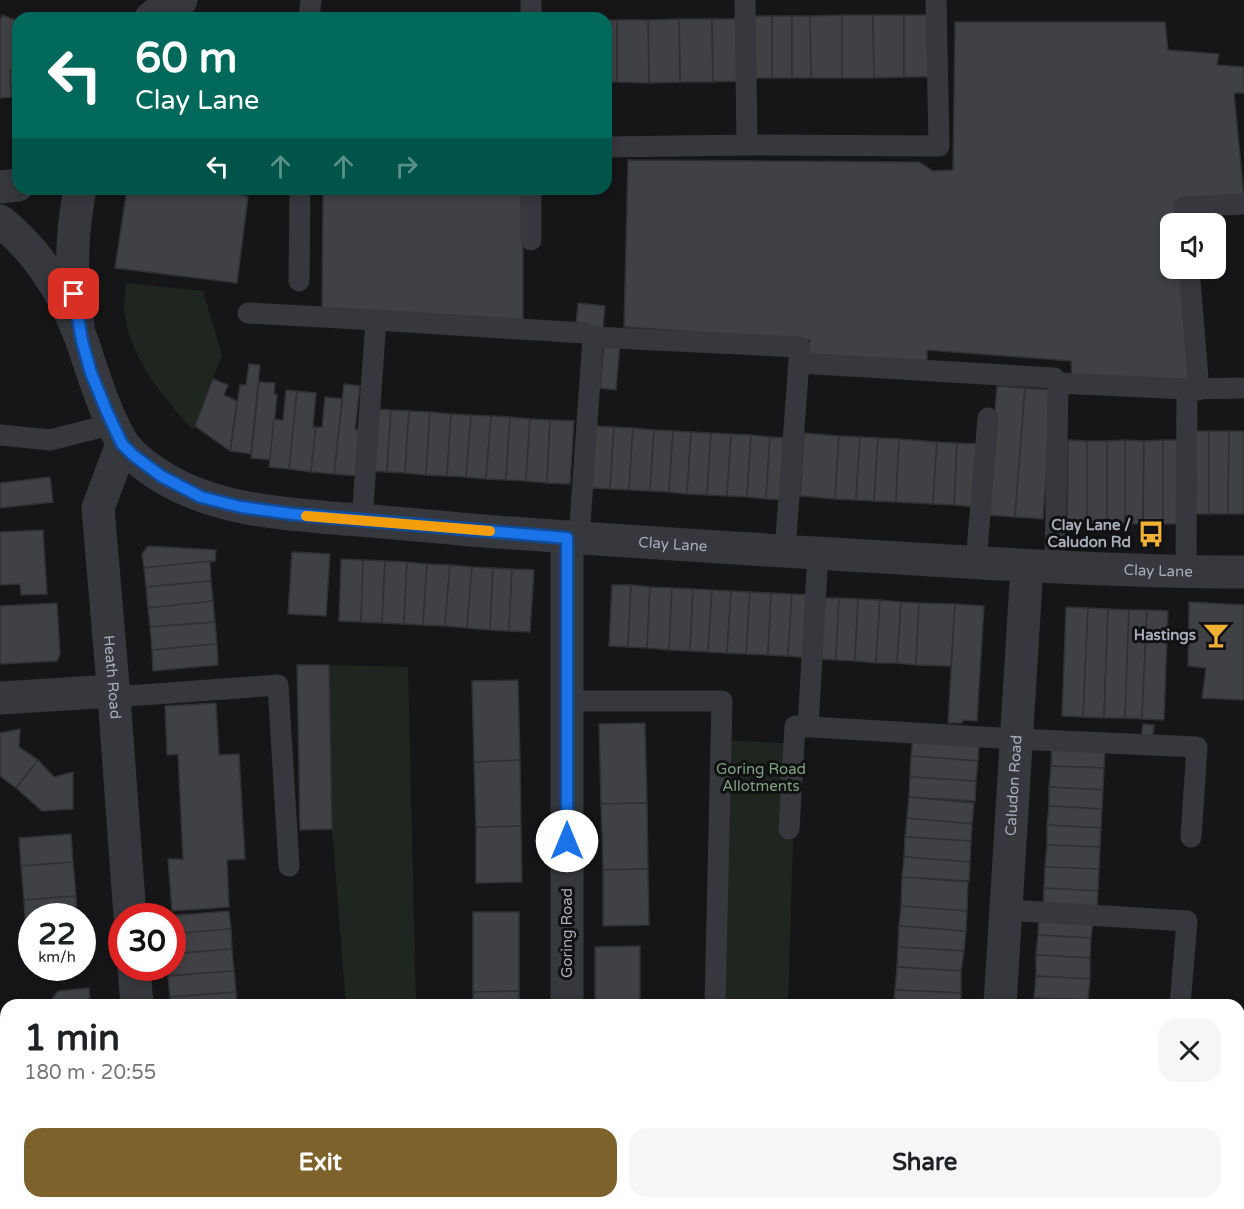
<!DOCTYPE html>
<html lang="en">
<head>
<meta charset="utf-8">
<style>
	body { margin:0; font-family:"Varela Round",sans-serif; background:#f6f6f6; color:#202124; height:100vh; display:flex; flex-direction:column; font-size:22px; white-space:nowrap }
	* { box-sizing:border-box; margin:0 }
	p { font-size:20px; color:#757577 }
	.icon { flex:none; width:33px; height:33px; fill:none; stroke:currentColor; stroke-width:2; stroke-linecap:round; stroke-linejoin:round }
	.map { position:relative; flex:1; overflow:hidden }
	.sheet { position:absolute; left:0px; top:999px; width:1245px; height:210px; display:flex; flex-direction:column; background:#fff; border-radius:18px 18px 0 0; box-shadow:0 3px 9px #0003 }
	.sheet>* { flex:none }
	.top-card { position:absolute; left:12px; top:12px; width:600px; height:183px; border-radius:18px; box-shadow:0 3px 9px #0003; background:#00695c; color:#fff; overflow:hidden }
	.tools { position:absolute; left:1160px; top:213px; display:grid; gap:12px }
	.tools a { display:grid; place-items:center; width:66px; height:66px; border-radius:12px; background:#fff; box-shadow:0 3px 9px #0003; font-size:30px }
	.speed { position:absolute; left:18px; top:903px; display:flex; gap:12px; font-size:30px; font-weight:700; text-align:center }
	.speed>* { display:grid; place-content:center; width:78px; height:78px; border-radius:50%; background:#fff; box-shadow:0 3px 9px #0003; line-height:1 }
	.speed small { font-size:15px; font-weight:400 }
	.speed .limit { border:9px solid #d22; background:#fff; color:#111 }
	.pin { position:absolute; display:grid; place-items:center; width:51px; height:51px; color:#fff; margin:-26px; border-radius:12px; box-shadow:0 3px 9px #0006 }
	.me { position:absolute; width:66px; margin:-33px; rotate:0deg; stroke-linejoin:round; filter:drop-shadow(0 0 4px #0008) }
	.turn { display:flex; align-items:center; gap:21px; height:126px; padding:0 24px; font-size:27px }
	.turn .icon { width:78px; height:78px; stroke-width:2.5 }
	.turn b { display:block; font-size:42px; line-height:51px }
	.lanes { display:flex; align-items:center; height:57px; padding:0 24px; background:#0003; justify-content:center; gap:30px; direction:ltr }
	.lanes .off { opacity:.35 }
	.round { display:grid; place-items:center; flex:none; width:63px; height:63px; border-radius:18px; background:#f6f6f6 }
	.head { display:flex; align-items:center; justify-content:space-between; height:102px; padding:0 24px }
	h1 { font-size:36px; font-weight:800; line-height:45px }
	.primary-button { display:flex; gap:12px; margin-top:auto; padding:12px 24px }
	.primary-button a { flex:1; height:69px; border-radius:18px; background:#7e622b; color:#fff; font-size:24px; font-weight:800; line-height:69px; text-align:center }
	.primary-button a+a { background:#f6f6f6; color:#202124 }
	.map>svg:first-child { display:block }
	.green { fill:#1e261f }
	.building { fill:#404145; stroke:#303034; stroke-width:1.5 }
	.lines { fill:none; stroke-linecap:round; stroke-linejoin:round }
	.service { stroke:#37383d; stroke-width:21 }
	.minor { stroke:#37383d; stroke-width:33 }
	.tertiary { stroke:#37383d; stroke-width:33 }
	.route-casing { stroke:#114b97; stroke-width:15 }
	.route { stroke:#1a73e8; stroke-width:10 }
	.slow { stroke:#f59e0b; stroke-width:10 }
	.labels { text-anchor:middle; stroke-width:6; stroke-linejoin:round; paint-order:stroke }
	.poi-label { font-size:15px; font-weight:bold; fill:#a8adb8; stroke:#111113; text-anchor:end }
	.street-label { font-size:15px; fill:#a8adb8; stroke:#111113 }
	.park-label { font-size:15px; fill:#7fa381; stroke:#111113 }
</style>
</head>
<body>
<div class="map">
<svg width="1244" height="1209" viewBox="0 0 1244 1209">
	<rect width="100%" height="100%" fill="#161618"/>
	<!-- green -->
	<g class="green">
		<path d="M126,283L203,291L222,355L193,430C162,396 127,355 124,307C124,299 125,291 126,283Z"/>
		<polygon points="329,665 408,667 416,1005 346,1005 332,829"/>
		<polygon points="726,740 796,744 788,1005 723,1005"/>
		<polygon points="360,1203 421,1203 421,1209 361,1209"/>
		<polygon points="720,1203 782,1203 781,1209 720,1209"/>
	</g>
	<!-- building -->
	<g class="building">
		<polygon points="2,15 18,21 18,70 10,70 11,97 0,98 0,21"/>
		<polygon points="842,15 873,15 874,78 842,78"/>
		<polygon points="842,15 842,78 811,78 810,16"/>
		<polygon points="873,15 904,15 904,77 874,78"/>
		<rect x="904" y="15" width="28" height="62"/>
		<rect x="753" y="16" width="19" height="62"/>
		<rect x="772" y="16" width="20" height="62"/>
		<polygon points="792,16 810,16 811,78 792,78"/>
		<polygon points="679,19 712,19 713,82 680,82"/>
		<polygon points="679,19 680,82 649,83 648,20"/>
		<polygon points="712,19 739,19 740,81 713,82"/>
		<rect x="606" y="20" width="11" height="62"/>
		<polygon points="617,20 648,20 649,83 617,82"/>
		<polygon points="955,22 1165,22 1168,50 1219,54 1217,65 1244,67 1244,93 1234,93 1244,197 1181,200 1182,224 1170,224 1170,268 1185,268 1192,382 1072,379 1071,361 927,350 927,365 807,357 810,340 624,327 628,160 919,162 933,171 953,170"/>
		<polygon points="10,70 18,70 18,97 11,97"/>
		<polygon points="127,189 237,189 236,193 248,197 237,283 115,268"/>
		<polygon points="323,189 523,189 523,323 322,308"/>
		<polygon points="578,303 605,306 603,329 576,326"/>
		<polygon points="604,342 620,343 616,390 600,388"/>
		<polygon points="249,364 260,365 251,454 230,451 240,385 246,385"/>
		<polygon points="213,379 228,385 224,395 237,401 230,451 195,426"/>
		<polygon points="259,382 275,383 274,394 277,394 271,460 251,458"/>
		<polygon points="344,384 360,386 355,429 365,431 359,476 334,474"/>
		<polygon points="997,386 1025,388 1015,517 987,515"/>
		<polygon points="1025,388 1053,390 1043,519 1015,517"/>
		<polygon points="286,390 297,391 289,469 269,467 274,419 283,420"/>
		<polygon points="297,391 316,393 313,427 316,427 311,472 289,469"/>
		<polygon points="325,397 342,399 334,474 311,472 316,427 322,427"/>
		<polygon points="376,409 391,410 387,472 373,471"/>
		<polygon points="391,410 409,411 405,473 387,472"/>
		<polygon points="409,411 430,412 426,475 405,473"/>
		<polygon points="430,412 451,414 447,476 426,475"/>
		<polygon points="451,414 471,415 466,477 447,476"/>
		<polygon points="471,415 491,416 486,479 466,477"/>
		<polygon points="491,416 510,417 506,480 486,479"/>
		<polygon points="510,417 530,419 526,481 506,480"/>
		<polygon points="530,419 550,420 547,483 526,481"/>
		<polygon points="550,420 574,421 570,484 547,483"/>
		<polygon points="595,426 614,427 610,489 591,488"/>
		<polygon points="614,427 633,428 629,490 610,489"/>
		<polygon points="633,428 654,430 650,491 629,490"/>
		<polygon points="654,430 673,431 669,492 650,491"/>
		<polygon points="673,431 691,432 687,494 669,492"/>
		<rect x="1190" y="431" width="19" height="83"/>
		<polygon points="1209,431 1229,431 1228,514 1209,514"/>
		<polygon points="1229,431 1244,431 1244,514 1228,514"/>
		<polygon points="691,432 711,433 707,495 687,494"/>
		<polygon points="711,433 731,434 727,496 707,495"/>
		<polygon points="804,433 839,436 835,499 800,496"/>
		<polygon points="731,434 751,435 747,497 727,496"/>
		<polygon points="751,435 770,437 766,499 747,497"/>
		<polygon points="839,436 860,437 856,500 835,499"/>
		<polygon points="770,437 788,438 784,500 766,499"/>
		<polygon points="860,437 878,438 874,501 856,500"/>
		<polygon points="878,438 899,439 896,502 874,501"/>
		<polygon points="899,439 937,442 933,504 896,502"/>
		<polygon points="1068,440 1087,441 1087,524 1067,524"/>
		<polygon points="1125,440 1144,441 1143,524 1125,524"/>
		<polygon points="1125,440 1125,524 1107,524 1107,441"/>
		<polygon points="1163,440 1163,524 1143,524 1144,441"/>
		<polygon points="1163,440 1182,440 1181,524 1163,524"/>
		<rect x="1087" y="441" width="20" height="83"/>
		<polygon points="937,442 957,443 954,505 933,504"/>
		<polygon points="957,443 979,444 976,507 954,505"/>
		<polygon points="50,477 53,502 0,508 0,483"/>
		<polygon points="43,530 47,594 21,595 20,584 0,585 0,532"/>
		<polygon points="148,546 216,550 215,561 144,568 142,554"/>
		<polygon points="292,552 330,554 326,616 288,614"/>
		<polygon points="341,559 363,560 361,622 339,621"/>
		<polygon points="363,560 385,561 382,623 361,622"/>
		<polygon points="210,561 211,581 146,587 144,568"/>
		<polygon points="385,561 407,562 404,624 382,623"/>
		<polygon points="407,562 427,564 423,625 404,624"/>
		<polygon points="427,564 450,565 445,626 423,625"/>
		<polygon points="450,565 472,567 467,628 445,626"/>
		<polygon points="472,567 493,568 490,630 467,628"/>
		<polygon points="493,568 512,569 509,631 490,630"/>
		<polygon points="512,569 534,570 530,632 509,631"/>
		<polygon points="211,581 213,601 148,608 146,587"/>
		<polygon points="612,585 631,585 628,647 609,646"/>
		<polygon points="631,585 650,587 647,648 628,647"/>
		<polygon points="650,587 672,588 669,650 647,648"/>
		<polygon points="672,588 693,589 690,651 669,650"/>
		<polygon points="693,589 712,590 708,652 690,651"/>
		<polygon points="712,590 731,591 727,653 708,652"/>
		<polygon points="731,591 750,592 746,654 727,653"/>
		<polygon points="750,592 771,593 768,655 746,654"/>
		<polygon points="771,593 792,594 788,656 768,655"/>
		<polygon points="792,594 811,595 808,658 788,656"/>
		<polygon points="820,598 839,598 836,660 817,659"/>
		<polygon points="839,598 858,599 855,661 836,660"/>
		<polygon points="858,599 880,600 876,663 855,661"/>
		<polygon points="880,600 901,602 897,663 876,663"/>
		<polygon points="213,601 215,622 150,627 148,608"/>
		<polygon points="901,602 919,603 916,665 897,663"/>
		<polygon points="1189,602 1244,605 1244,700 1202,698 1206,668 1188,666"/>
		<polygon points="57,603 60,654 57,661 0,664 0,606"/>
		<polygon points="919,603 955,604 951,666 916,665"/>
		<polygon points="955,604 984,606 977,721 962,720 962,723 948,723"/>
		<polygon points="1066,607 1088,608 1083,717 1062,716"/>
		<polygon points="1088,608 1108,609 1104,718 1083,717"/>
		<polygon points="1108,609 1129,610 1125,718 1104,718"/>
		<polygon points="1129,610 1147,610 1142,719 1125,718"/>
		<polygon points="1147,610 1168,611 1164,720 1142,719"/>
		<polygon points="215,622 217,644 152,650 150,627"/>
		<polygon points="217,644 218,665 153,671 152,650"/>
		<polygon points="297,665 329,665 332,829 300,830"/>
		<polygon points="518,680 520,760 474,762 472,681"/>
		<polygon points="216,703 219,755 239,754 245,859 227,860 229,907 172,911 168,859 183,859 178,754 167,755 165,706"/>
		<polygon points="645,723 647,803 601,804 599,724"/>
		<polygon points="1143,724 1154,725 1152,741 1141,739"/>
		<polygon points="20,729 19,747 38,760 16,788 0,776 0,733"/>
		<polygon points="913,738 979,743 978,761 911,756"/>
		<polygon points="1052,745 1105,748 1104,768 1051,766"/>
		<polygon points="911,756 978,761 976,781 910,777"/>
		<polygon points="38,760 54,777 73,772 73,809 42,811 16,788"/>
		<polygon points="520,760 521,826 476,827 474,762"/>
		<polygon points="1051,766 1104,768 1103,790 1049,787"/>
		<polygon points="910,777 976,781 975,801 909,797"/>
		<polygon points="1049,787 1103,790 1102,809 1049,806"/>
		<polygon points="909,797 974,803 972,824 907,818"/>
		<polygon points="647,803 648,869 603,870 601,804"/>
		<polygon points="1049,806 1102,809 1101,828 1047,825"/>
		<polygon points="907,818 972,824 971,841 905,837"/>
		<polygon points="1047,825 1101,828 1100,847 1047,845"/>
		<polygon points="521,826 522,882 476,883 476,827"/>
		<polygon points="71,834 73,862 21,866 19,838"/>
		<polygon points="905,837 971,841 970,862 904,857"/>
		<polygon points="1047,845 1100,847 1099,869 1045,867"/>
		<polygon points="904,857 970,862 969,881 902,877"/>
		<polygon points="73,862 76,896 24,900 21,866"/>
		<polygon points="1045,867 1099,869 1098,891 1044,888"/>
		<polygon points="648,869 649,925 603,926 603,870"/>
		<polygon points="902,877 968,882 967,911 901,906"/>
		<polygon points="1044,888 1098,891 1097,910 1043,907"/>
		<polygon points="76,896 77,916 32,916 32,933 26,933 24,900"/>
		<polygon points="901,906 967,911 966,931 899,926"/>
		<polygon points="229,911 231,929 172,934 172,916 166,916"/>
		<polygon points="473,912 519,912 519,991 473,992"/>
		<polygon points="1039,916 1093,919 1091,938 1038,935"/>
		<polygon points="899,926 966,931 964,951 898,947"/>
		<polygon points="231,929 232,949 172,954 172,934"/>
		<polygon points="26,933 32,933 32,968 36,968 29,968"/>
		<polygon points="1038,935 1091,938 1090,958 1036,955"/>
		<polygon points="640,946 640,1005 595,1005 595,947"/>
		<polygon points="898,947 964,951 961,971 897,967"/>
		<polygon points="232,949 234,971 168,976 168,968 172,968 172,954"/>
		<polygon points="1036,955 1090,958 1090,979 1036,976"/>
		<polygon points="897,967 961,971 961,993 895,990"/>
		<polygon points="234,971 236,992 170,997 168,976"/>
		<polygon points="1036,976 1090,979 1088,1000 1034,998"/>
		<polygon points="89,988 90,1005 47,1005 58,991"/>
		<polygon points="895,990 961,993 961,1005 894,1005"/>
		<polygon points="519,991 519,1005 473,1005 473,992"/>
		<polygon points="236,992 237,1005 171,1005 170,997"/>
		<polygon points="1034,998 1088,1000 1088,1005 1034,1005"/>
		<polygon points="1242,1169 1244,1170 1244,1189 1242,1189"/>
		<polygon points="0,1172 6,1172 6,1203 113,1203 114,1209 0,1209"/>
		<polygon points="191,1203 258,1203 258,1207 233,1209 191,1209"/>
		<rect x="473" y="1203" width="46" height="6"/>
		<rect x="598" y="1203" width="45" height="6"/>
		<rect x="882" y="1203" width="67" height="6"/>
		<polygon points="1026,1203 1080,1203 1080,1209 1026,1207"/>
		<polygon points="1026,1207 1067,1209 1026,1209"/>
	</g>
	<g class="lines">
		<!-- service -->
		<g class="service">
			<polyline points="309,18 311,0"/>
			<polyline points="531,18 531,0"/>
			<polyline points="747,145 939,146 936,0"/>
			<polyline points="606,147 747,145 745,0"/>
			<polyline points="1185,224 1184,207 1244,204"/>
			<polyline points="531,240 531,189"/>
			<polyline points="1189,268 1199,390"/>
			<polyline points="299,281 300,189"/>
			<polyline points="248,313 376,320"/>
			<polyline points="799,363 1054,378 1058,383"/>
			<polyline points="0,435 50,440 113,424"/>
			<polyline points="362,520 376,320 584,333 593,337 800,347 785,551"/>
			<polyline points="579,539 593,337"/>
			<polyline points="976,563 988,418"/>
			<polyline points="1055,567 1058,383 1187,389 1244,388"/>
			<polyline points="1186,572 1187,389"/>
			<polyline points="114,697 278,685 289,866"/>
			<polyline points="567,701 722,701 715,1005"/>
			<polyline points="808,727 818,553"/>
			<polyline points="789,829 795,726 1016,739 1197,747 1191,837"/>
			<polyline points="1006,910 1187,921 1180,1005"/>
			<polyline points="713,1209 713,1203"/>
			<polyline points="1167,1209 1168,1203"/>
		</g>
		<!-- minor -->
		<g class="minor">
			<polyline points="151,18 167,6 181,0"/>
			<polyline points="0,187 18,185"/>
			<path d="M78,324C70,279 71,235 80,189"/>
			<polyline points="0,698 113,691"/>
			<polyline points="567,1005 567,538"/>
			<path id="s1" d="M1000,1005L1027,566"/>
			<polyline points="0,1124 6,1124"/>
			<polyline points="567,1209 567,1203"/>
			<polyline points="988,1209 988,1203"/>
		</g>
		<!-- tertiary -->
		<g class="tertiary">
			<path id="s2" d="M0,221C39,252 65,295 82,341C92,370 100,399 114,427C117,433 120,440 124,445C133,457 149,469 162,477C216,510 283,514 345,519C387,522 429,526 471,530C586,539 700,546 815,553C958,561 1101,572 1244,572"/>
			<path id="s3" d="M122,444L98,508L114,697L130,916"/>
			<polyline points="134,968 137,1005"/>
			<polyline points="155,1203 155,1209"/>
		</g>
	</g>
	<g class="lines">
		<!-- route casing -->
		<g class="route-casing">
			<polyline id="route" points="74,294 82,341 91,373 107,412 122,444 133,455 161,476 201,497 241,507 292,514 567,538 567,841"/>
		</g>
		<!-- route -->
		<use href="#route" class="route"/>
		<!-- slow -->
		<polyline class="slow" points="306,516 490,531"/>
	</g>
	<!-- icons -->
	<defs>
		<g id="bus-bare" transform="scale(2.07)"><path d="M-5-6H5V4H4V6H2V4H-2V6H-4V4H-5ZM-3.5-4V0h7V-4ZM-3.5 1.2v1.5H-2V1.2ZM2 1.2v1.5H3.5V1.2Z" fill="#f2b134" stroke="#111113" stroke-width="2.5" paint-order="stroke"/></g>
		<g id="bar-bare" transform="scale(2.07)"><path d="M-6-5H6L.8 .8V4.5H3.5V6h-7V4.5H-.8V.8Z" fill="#f2b134" stroke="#111113" stroke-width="2.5" paint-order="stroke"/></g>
	</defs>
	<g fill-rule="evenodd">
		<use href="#bus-bare" x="1151" y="534"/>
		<use href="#bar-bare" x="1216" y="635"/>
	</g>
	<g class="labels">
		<!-- poi labels -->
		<g class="poi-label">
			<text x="1131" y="530">Clay Lane /<tspan x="1131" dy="17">Caludon Rd</tspan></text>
			<text x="1196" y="640">Hastings</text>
		</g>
		<!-- street labels -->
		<g class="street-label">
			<text dy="5" stroke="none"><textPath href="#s2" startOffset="828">Clay Lane</textPath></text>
			<text dy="5" stroke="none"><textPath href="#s2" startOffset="1314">Clay Lane</textPath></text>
			<text dy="5" stroke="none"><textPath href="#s3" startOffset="238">Heath Road</textPath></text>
			<text dy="5" stroke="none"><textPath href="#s1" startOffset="220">Caludon Road</textPath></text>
			<text transform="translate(567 933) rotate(-90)" y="5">Goring Road</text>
		</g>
		<!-- park labels -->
		<g class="park-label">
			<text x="761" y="774">Goring Road<tspan x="761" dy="17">Allotments</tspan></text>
		</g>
	</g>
</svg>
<div class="tools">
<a><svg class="icon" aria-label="sound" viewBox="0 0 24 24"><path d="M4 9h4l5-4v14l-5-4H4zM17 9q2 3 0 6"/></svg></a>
</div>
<div class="speed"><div>22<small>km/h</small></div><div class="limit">30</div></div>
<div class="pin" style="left:74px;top:294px;background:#d93025"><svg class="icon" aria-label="arrive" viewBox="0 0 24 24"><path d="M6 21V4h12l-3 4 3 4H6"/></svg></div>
<svg class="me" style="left:567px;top:841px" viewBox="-20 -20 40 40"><circle r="19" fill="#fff"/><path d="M0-13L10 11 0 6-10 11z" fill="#1a73e8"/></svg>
<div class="top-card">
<div class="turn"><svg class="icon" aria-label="left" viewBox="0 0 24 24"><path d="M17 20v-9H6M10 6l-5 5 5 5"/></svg><div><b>60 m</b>Clay Lane</div></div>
<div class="lanes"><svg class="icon" aria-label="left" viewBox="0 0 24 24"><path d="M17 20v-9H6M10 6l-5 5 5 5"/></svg><svg class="icon off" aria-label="ahead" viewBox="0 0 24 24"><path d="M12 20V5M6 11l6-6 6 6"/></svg><svg class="icon off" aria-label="ahead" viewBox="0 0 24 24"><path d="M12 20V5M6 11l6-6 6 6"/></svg><svg class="icon off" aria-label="right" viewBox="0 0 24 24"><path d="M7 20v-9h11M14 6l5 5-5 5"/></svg></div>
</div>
<section class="sheet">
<div class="head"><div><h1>1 min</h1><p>180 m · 20:55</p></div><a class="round"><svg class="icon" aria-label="close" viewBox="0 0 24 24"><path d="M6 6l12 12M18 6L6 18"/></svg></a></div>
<div class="primary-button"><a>Exit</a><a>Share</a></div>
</section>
</div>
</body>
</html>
